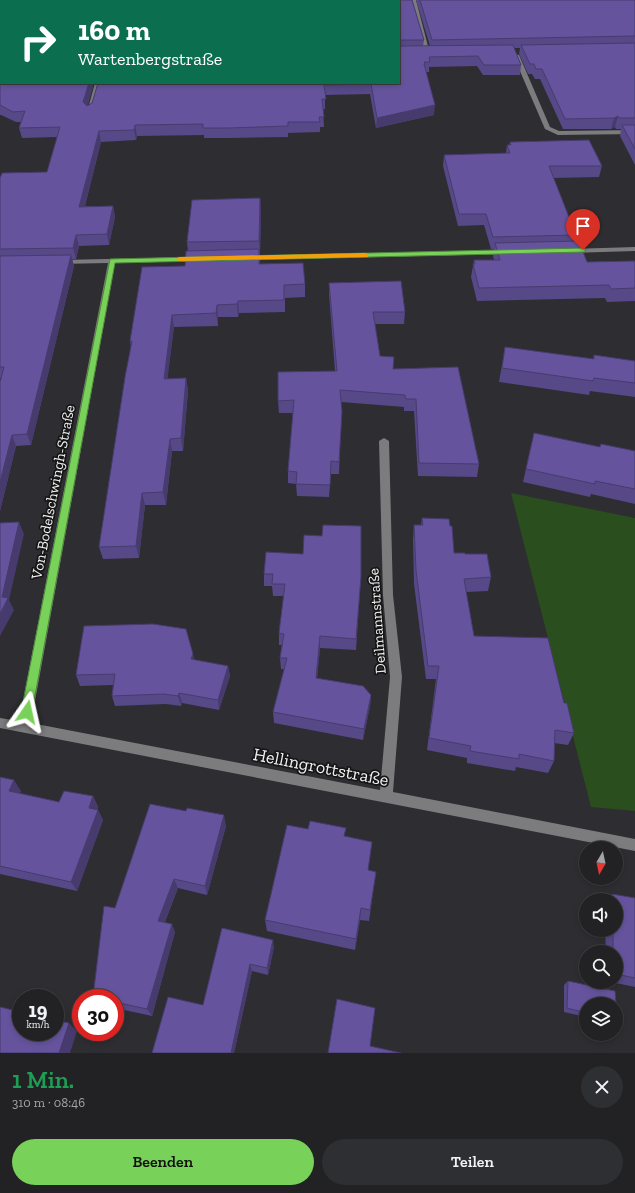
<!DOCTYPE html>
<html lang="de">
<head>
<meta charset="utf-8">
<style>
	body { margin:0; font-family:"Zilla Slab",serif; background:#2e2f32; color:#f1f3f6; height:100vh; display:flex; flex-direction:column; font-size:15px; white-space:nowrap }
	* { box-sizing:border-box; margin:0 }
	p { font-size:13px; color:#a2a4a7 }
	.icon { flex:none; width:22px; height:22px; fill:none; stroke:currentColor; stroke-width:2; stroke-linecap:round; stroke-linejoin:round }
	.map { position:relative; height:1053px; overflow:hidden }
	.drawer { display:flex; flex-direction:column; background:#222225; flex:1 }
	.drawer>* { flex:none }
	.banner { position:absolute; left:0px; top:0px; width:400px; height:84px; box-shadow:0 2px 6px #0003,0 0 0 1px #3f3f42; background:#0b6e4f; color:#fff; overflow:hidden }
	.needle { width:26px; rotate:189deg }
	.fabs { position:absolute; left:579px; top:841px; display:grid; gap:8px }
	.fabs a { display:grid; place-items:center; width:44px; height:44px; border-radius:50%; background:#222225; box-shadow:0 2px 6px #0003,0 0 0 1px #3f3f42; font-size:20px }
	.speed { position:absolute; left:12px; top:989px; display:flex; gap:8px; font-size:20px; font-weight:700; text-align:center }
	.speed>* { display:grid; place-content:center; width:52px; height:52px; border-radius:50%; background:#222225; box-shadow:0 2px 6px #0003,0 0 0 1px #3f3f42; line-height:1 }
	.speed small { font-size:10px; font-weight:400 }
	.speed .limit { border:6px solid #d22; background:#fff; color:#111 }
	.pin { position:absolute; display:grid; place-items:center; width:34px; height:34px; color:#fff; margin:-41px -17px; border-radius:50% 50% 50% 0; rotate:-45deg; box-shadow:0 0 4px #0007 }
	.pin .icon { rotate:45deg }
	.me { position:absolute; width:44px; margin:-22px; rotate:11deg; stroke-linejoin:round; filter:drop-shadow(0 0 3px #0008) }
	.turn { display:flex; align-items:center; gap:14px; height:84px; padding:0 12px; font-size:18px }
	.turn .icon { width:52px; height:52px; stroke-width:2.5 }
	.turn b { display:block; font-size:28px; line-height:34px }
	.round { display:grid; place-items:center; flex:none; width:42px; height:42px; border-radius:21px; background:#2e2f32 }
	.summary { display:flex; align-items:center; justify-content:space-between; height:68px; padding:0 12px }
	h1 { font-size:24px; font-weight:600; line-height:30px; color:#1e9e55 }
	.action { display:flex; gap:8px; margin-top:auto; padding:8px 12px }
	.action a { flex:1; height:46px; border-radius:24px; background:#78d158; color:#111; font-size:16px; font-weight:600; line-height:46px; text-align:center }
	.action a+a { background:#2e2f32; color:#f1f3f6 }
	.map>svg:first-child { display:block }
	.green { fill:#2a4e1d }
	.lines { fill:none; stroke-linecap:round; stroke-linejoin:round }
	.minor { fill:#7c7b7d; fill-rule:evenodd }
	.wall { fill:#574887 }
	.shaded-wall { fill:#473b6e }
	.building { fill:#65549d; stroke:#473b6e }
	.route { fill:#78d158; stroke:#4e8839 }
	.slow { fill:#f59e0b }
	.labels { text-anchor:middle; stroke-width:3.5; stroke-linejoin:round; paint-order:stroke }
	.street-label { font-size:15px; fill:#f1f1f3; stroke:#161617 }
	.near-street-label { font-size:18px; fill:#f1f1f3; stroke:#161617 }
</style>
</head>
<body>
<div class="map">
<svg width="635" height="1053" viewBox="0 0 635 1053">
	<rect width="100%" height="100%" fill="#2e2d31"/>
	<!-- green -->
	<polygon class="green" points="511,493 635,518 635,811 591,807"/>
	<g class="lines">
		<!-- minor -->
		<g class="minor">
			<polygon points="410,0 416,0 430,54 425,53"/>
			<polygon points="514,54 519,55 550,127 559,131 635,130 635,134 558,135 545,129 513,55"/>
			<polygon points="95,83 101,83 95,105 92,107 89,105"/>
			<polygon points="635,247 635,251 570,253 566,251 570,249"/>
			<polygon points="508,250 511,250 511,254 246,260 242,258 246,256"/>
			<polygon points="198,257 202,259 201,261 115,263 31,723 380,790 390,677 383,595 379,441 384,438 389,441 393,595 402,677 393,792 635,839 635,851 0,728 0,718 19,721 108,263 60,264 56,262 60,260"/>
		</g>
	</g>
	<!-- wall -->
	<g class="wall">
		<polygon points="0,0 94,83 87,106 399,1 424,40 423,46 430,46 416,0 635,0 635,165 620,136 621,129 616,129 615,127 611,129 563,129 540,79 535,79 532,74 528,74 519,54 520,48 514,48 521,65 520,75 483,75 477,66 429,67 429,72 426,72 434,115 376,128 370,94 325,95 325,109 323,109 324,127 320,127 320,132 288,133 288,137 230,138 204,138 204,135 137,136 136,140 101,142 85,206 113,206 115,217 109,245 79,246 76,259 72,259 74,266 31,445 16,446 0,511 1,378 0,378 0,178 47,172 57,137 22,138 19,128 21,122 16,122 1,115 0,115"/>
		<polygon points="510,142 602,166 599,177 553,178 576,235 574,241 587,262 635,261 635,301 607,302 605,298 477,301 471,277 474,260 494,260 493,256 494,249 491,249 484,225 458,226 443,166 444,155 506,153 507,145 509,145"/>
		<polygon points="260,198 261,212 260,254 260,264 305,284 305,297 285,298 285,312 239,313 238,317 218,317 218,326 174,327 167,379 186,378 188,391 183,451 172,451 166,505 145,505 139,558 103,559 99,547 131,347 130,341 185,266 188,251 187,242"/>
		<polygon points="329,283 405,312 404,324 375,324 380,356 393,369 479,464 477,477 418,476 414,411 404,411 404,407 341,402 341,425 339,474 331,474 329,497 297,496 296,484 288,483 288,471 293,413 279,413 278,401 335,371 329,295"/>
		<polygon points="505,347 593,359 594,355 635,361 635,397 590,391 589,395 499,382"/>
		<polygon points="534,433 600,447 601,444 635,451 635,504 591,494 590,497 523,482"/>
		<polygon points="422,518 454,553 465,554 491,577 488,591 466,592 474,636 564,703 574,733 568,745 554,743 554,761 548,773 516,767 515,771 467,763 467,758 427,750 436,679 426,679 414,584 413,539 414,525 421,525"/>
		<polygon points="264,574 361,576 356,650 320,648 317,678 371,695 370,706 363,740 274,723 273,712 284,669 281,669 280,658 282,645 279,645 279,633 284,596 273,596 272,586 264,586"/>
		<polygon points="193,654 194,660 228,666 230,676 219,710 182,703 181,706 166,704 115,706 112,696 113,685 80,686 76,675"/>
		<polygon points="0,777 21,791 19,793 59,802 93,796 98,807 97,810 98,810 103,820 77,891 0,874"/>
		<polygon points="226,826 207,895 178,888 165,922 175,932 152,1016 115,1008 115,998 93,998 93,997 115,908"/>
		<polygon points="345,836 372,842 368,870 376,872 369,921 360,920 355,950 267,931 265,920"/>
		<polygon points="612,894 635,898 635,987 611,982 616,982 616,952 606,952 605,930 616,930 616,900 608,900"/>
		<polygon points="222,928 274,947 268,975 252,971 234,1053 152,1053 203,1005"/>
		<polygon points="568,981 586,1004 586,1017 564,1012 564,985"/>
	</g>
	<!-- shaded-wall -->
	<g class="shaded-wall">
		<polygon points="20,0 26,0 26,1 19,1"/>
		<polygon points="89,83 94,83 86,113 83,102"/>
		<polygon points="435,105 434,115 376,128 377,118"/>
		<polygon points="618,116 615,127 611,129 614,118"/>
		<polygon points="135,125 137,136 136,140 134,130"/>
		<polygon points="99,131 101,142 82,218 79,207"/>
		<polygon points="260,198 261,212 260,254 259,241"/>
		<polygon points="113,206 115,217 109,245 107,234"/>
		<polygon points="76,235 79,246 76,259 73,248"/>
		<polygon points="71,255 74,266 31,445 27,434"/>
		<polygon points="238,301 239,313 238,317 237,304"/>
		<polygon points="217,305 218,317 218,326 216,313"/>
		<polygon points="172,315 174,327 166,392 164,379"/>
		<polygon points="186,378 188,391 183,451 181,438"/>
		<polygon points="12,435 16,446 0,511 0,482"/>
		<polygon points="170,439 172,451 166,505 163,492"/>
		<polygon points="142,493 145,505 139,558 136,546"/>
		<polygon points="19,522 24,534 9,600 14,610 0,636 0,614 2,597"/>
		<polygon points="320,636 320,648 316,689 316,678"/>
		<polygon points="193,654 195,664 191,659"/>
		<polygon points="228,666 230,676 219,710 218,700"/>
		<polygon points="179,693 182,703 181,706 178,696"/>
		<polygon points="371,695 370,706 363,740 364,729"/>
		<polygon points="14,780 21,791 16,802 9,791"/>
		<polygon points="93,796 98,807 94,818 89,808"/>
		<polygon points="98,810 103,820 77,891 71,882"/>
		<polygon points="224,815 226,826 207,895 205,886"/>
		<polygon points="174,879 178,888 162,929 158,921"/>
		<polygon points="361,908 360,920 355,950 356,939"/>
		<polygon points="172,924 175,932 152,1016 147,1009"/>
		<polygon points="273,940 274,947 268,975 267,968"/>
		<polygon points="250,964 252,971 234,1053 231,1053"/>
		<polygon points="69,1023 77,1031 70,1053 59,1053"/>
	</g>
	<!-- building -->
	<g class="building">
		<polygon points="0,0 20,0 19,1 1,1 1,83 89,83 83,102 87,106 92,103 98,83 399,83 399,46 513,45 521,65 484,65 478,56 429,57 430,62 424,62 425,64 424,64 435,105 377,118 371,84 324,85 326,99 322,99 324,117 319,117 320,122 288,122 288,126 229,128 203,128 203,124 135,125 134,130 99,131 79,207 113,206 107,234 76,235 73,248 0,249 0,178 2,173 47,172 60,127 19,128 25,111 13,112 0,105"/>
		<polygon points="71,0 194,0 194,1 70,1"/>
		<polygon points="255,0 412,0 424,40 399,40 399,1 255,1"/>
		<polygon points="420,0 635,0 635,36 432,40"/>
		<polygon points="635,43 635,118 619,118 618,116 614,118 565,119 542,69 536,69 534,64 530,64 521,45"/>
		<polygon points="622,125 635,125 635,149"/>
		<polygon points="589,140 602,166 549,166 576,235 493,237 486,214 459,214 444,155 510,153 507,145 511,145 510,142"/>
		<polygon points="260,198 259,241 187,242 192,200"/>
		<polygon points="579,241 587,262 635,261 635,288 611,289 609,285 479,288 473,264 475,264 474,260 500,260 495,243"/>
		<polygon points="259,249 259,264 303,263 305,284 284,285 284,300 238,301 237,304 217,305 216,313 172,315 164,379 186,378 181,438 170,439 163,492 142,493 136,546 99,547 125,377 132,341 130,341 142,267 185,266 186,251"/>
		<polygon points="71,255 27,434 12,435 0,482 0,382 4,367 0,367 0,256"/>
		<polygon points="401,281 405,312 373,312 380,356 394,357 393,369 458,367 479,464 419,463 416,399 406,399 405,395 340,390 342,412 339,462 331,461 330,485 296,484 297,472 288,471 294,400 278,401 278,372 337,371 329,283"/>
		<polygon points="505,347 594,359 594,355 635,361 635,383 594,378 593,381 502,368"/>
		<polygon points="534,433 600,447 601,444 635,451 635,489 595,481 595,484 526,469"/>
		<polygon points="422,518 449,519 450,526 452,526 454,553 465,553 465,554 487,554 491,577 464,579 474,636 548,638 564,703 567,703 574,733 555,730 554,761 519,754 519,759 470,751 471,746 429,738 439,666 428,666 416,570 414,525 423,525"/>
		<polygon points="19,522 2,597 8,598 0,614 0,523"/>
		<polygon points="323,525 361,526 361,576 356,639 320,636 316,678 363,686 371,695 364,729 273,712 287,658 280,658 284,634 279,633 285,584 272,584 273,574 264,574 266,552 303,554 304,535 322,536"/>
		<polygon points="153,624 186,629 193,654 191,659 228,666 218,700 179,693 178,696 164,694 112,696 115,674 76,675 84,626"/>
		<polygon points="0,777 14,780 9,791 59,802 64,791 93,796 89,808 98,810 71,882 0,866"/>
		<polygon points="150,804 186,811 187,808 224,815 205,886 174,879 158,921 172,924 147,1009 115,1002 115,998 97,998 93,997 104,906 115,908"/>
		<polygon points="310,821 346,828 344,836 372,842 368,870 376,872 370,910 361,908 356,939 265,920 287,825 308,829"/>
		<polygon points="612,894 635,898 635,978 616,974 616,952 613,952 613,930 616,930 616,900 613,900"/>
		<polygon points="222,928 273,940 267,968 250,964 231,1053 152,1053 168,997 203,1005"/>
		<polygon points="568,981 615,991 616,1004 586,1004 586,1013 567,1008"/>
		<polygon points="337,999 375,1008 370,1046 401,1053 328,1053"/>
		<polygon points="0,1007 21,1012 21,1032 55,1032 55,1020 69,1023 59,1053 0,1053"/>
	</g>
	<!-- route -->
	<polygon class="route" points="583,248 585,249 585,252 115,263 32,712 31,716 27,717 23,716 21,712 110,259"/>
	<!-- slow -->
	<polygon class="slow" points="365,253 368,254 368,257 179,261 176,259 179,257"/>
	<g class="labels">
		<!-- street labels -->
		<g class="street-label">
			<text transform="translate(53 492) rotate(-79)" y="5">Von-Bodelschwingh-Straße</text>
			<text transform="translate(377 621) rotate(-94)" y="5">Deilmannstraße</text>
		</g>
		<!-- near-street labels -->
		<g class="near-street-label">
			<text transform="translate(321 767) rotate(11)" y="6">Hellingrottstraße</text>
		</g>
	</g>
</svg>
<div class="fabs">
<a><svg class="needle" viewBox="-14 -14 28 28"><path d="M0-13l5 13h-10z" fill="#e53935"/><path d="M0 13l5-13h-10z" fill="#a2a4a7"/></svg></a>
<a><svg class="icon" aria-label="sound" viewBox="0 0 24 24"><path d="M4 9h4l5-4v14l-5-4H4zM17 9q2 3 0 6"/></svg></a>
<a><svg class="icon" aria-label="search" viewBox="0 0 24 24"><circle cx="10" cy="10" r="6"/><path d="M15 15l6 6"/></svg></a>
<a><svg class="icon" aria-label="layers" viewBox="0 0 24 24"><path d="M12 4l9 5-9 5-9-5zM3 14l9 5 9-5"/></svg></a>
</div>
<div class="speed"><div>19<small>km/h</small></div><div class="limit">30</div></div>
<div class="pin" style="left:583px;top:250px;background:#d93025"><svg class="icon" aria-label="arrive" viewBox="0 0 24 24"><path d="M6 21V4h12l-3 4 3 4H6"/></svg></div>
<svg class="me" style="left:27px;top:712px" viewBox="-20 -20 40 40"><path d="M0-17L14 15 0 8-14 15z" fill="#78d158" stroke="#fff" stroke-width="4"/></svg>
<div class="banner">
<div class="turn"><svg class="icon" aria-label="right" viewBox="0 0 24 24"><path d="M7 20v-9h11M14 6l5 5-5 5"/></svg><div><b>160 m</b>Wartenbergstraße</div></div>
</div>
</div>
<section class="drawer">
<div class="summary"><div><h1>1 Min.</h1><p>310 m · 08:46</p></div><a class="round"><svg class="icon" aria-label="close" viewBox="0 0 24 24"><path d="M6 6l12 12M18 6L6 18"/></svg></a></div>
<div class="action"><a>Beenden</a><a>Teilen</a></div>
</section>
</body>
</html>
